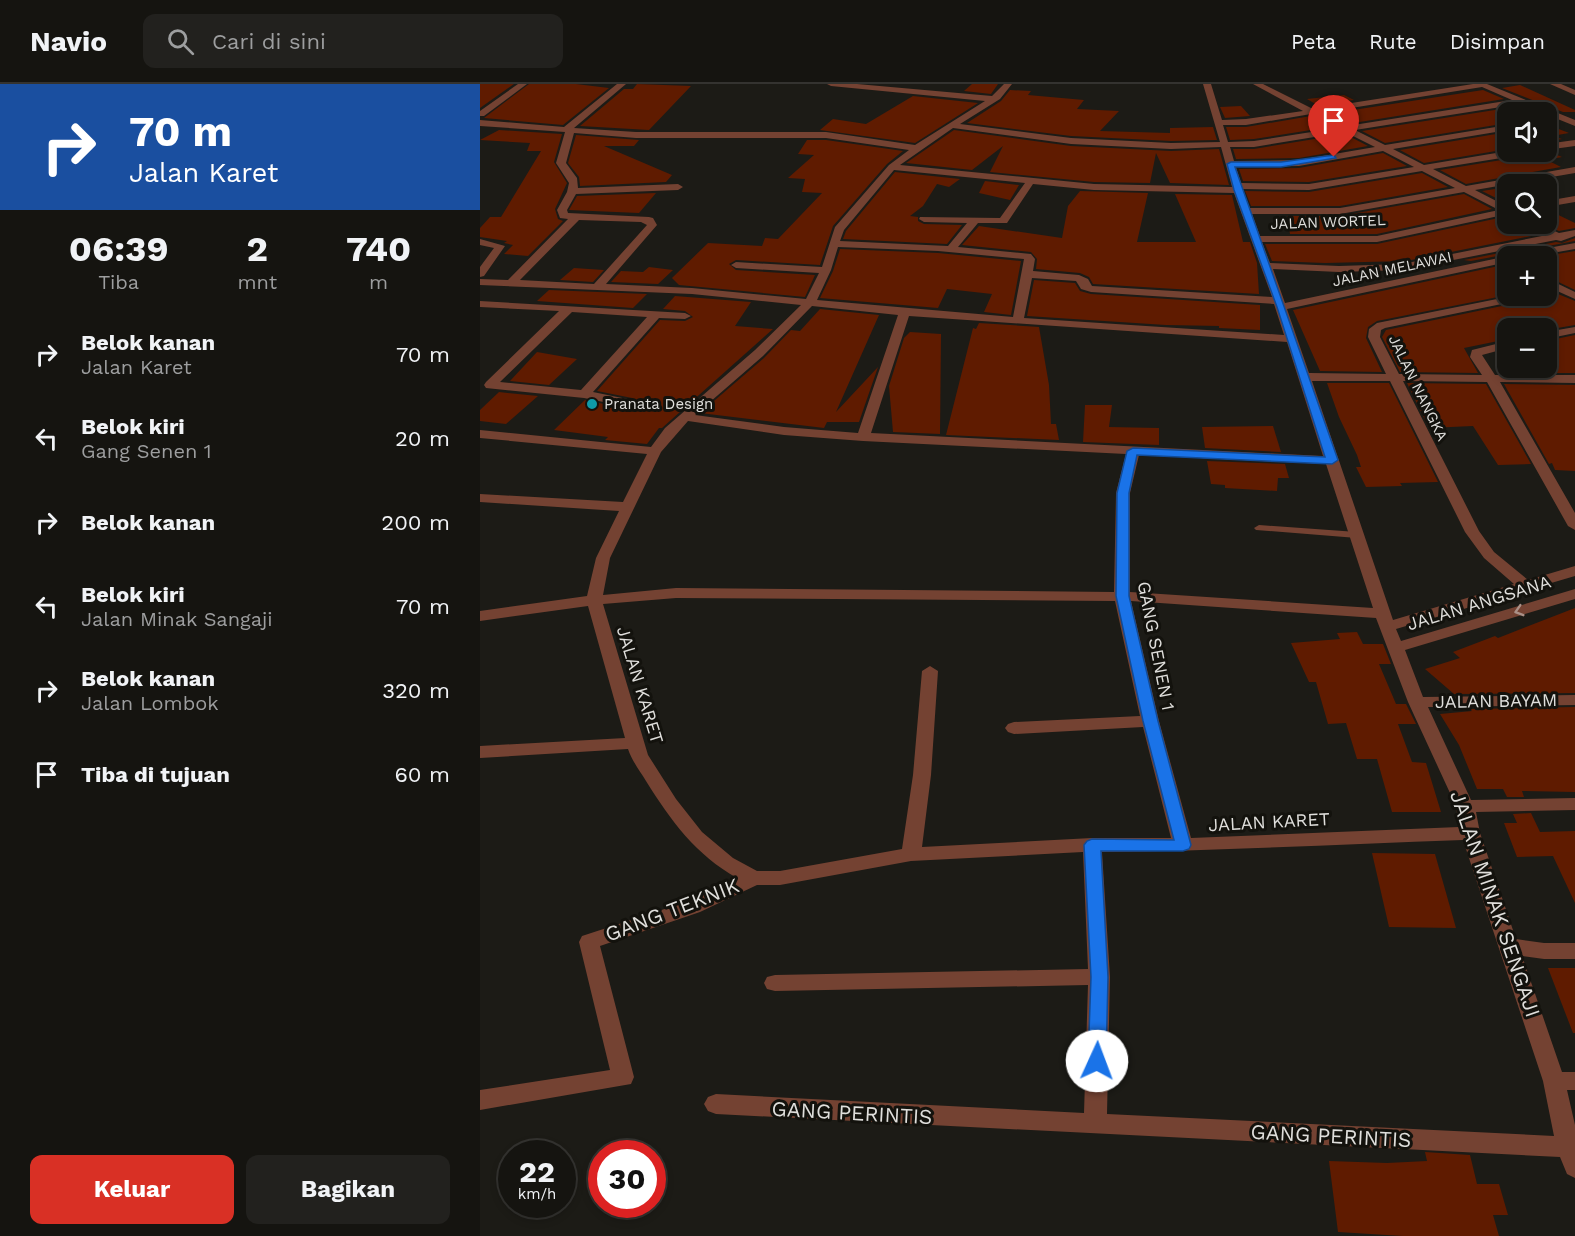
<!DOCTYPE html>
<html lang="id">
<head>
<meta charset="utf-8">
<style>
	body { margin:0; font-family:"Work Sans",sans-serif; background:#22211e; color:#f1f3f6; height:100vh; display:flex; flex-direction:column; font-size:22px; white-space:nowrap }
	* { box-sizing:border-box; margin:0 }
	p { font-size:20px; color:#9d9e9f }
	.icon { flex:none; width:33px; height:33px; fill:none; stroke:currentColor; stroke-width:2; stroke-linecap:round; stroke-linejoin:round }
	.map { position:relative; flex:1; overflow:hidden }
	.details { display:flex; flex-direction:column; background:#151410; width:480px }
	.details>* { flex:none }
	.guide { background:#1a4fa0; color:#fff; overflow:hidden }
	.buttons { position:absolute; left:1017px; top:18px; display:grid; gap:12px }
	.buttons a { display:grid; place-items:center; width:60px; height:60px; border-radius:12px; background:#151410; box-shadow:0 3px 9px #0003,0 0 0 2px #343330; font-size:30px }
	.speed { position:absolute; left:18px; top:1056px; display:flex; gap:12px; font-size:30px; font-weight:700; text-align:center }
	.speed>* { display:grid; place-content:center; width:78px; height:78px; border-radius:50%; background:#151410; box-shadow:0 3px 9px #0003,0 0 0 2px #343330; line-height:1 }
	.speed small { font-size:15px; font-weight:400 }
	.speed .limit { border:9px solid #d22; background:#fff; color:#111 }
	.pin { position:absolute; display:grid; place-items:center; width:51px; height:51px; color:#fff; margin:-62px -26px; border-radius:50% 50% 50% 0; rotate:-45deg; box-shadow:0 0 6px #0007 }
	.pin .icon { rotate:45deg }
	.me { position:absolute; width:66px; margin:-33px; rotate:2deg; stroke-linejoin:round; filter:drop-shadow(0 0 4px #0008) }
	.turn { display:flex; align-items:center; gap:21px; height:126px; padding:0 30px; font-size:27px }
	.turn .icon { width:78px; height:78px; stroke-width:2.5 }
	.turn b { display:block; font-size:42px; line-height:51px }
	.eta { display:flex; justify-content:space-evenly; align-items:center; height:102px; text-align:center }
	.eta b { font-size:36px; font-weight:700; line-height:42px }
	.cta { display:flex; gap:12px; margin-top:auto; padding:12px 30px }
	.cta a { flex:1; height:69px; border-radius:12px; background:#d93025; color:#fff; font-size:24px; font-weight:700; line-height:69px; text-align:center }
	.cta a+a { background:#22211e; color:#f1f3f6 }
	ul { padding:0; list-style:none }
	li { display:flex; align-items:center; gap:18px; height:84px; padding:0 30px }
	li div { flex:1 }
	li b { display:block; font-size:22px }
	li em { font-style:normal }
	header { display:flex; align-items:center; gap:36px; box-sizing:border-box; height:84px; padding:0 30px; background:#151410; border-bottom:2px solid #343330 }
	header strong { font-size:28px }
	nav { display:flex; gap:33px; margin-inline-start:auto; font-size:21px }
	.search { width:420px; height:54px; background:#22211e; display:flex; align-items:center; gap:15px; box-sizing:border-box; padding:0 21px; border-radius:12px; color:#9d9e9f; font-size:22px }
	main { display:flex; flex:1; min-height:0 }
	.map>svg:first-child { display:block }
	.building { fill:#5f1b00 }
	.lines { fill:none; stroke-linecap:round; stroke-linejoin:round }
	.service { fill:#744232; fill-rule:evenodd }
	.minor { fill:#744232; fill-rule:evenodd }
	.oneway { stroke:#aa9087 }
	.route { fill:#1a73e8; stroke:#114b97; stroke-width:1.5 }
	.culture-dot { fill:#0f9aa8; stroke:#13120d; stroke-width:2 }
	.labels { text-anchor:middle; stroke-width:6; stroke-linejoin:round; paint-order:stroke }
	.far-street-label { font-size:15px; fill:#e0dfdc; stroke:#13120d }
	.far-poi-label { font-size:15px; fill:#e0dfdc; stroke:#13120d; text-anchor:start }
	.street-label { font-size:18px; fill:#e0dfdc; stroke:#13120d }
	.near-street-label { font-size:21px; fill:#e0dfdc; stroke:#13120d }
</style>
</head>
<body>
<header>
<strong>Navio</strong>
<div class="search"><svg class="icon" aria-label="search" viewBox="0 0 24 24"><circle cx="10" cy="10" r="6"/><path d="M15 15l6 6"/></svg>Cari di sini</div>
<nav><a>Peta</a><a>Rute</a><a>Disimpan</a></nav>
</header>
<main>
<section class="details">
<div class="guide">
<div class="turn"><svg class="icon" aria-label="right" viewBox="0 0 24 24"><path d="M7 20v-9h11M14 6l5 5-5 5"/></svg><div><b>70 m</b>Jalan Karet</div></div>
</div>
<div class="eta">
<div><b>06:39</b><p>Tiba</p></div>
<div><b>2</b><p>mnt</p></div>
<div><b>740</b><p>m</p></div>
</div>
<ul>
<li><svg class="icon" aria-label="right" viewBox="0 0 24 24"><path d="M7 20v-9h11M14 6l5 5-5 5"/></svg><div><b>Belok kanan</b><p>Jalan Karet</p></div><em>70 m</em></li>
<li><svg class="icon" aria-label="left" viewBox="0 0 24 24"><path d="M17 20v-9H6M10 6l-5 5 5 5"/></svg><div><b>Belok kiri</b><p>Gang Senen 1</p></div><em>20 m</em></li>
<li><svg class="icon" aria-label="right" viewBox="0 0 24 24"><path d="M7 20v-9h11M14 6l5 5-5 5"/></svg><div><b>Belok kanan</b></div><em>200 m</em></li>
<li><svg class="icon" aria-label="left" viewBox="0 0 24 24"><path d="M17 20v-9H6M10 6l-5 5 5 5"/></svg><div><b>Belok kiri</b><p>Jalan Minak Sangaji</p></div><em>70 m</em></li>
<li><svg class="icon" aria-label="right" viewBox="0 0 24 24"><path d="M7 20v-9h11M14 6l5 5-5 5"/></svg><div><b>Belok kanan</b><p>Jalan Lombok</p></div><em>320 m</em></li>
<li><svg class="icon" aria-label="arrive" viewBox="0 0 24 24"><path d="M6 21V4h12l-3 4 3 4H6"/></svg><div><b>Tiba di tujuan</b></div><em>60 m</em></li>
</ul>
<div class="cta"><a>Keluar</a><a>Bagikan</a></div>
</section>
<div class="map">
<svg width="1095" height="1152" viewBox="0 0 1095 1152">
	<rect width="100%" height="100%" fill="#1c1b16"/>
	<!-- building -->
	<g class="building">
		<polygon points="0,0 34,0 0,24"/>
		<polygon points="49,0 96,0 129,4 83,41 4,34"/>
		<polygon points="157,0 211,2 169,46 100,42 144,5 153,5"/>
		<polygon points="492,0 518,0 511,10 484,7"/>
		<polygon points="1040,1 1095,26 1095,28 1083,28 1022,4"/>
		<polygon points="530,6 551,7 548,11 604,16 597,25 639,27 620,47 690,49 690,44 733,43 737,56 691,57 591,52 487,39 521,17"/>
		<polygon points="1003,6 1024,15 867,40 847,30"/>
		<polygon points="864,11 874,16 839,22 827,15"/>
		<polygon points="433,12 498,19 435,59 340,46 353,35 386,40"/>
		<polygon points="761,22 770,32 745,34 740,23"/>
		<polygon points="1040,22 1055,28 1028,28 1028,39 905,59 882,47"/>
		<polygon points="831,32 850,43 774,55 750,56 746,43 766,43"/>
		<polygon points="1066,40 1089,49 1072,52 1082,55 1066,58"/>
		<polygon points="19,46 82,50 74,78 87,99 75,125 78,135 83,137 48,172 24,170 33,161 24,159 27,157 0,153 0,144 10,133 21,133 61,67 47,67 50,59 0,56"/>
		<polygon points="474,46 591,62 691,67 739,65 749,101 690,99 676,69 670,99 614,98 510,88 523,62 492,86 426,79"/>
		<polygon points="1028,48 1028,65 944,79 920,66"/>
		<polygon points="865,50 888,62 819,74 756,75 753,65 774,65"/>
		<polygon points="96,51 159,56 154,62 124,62 192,91 186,98 100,102 99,93 88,79"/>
		<polygon points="327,56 346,56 423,67 407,80 353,142 340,181 256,176 249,180 256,186 335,191 325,213 199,201 192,194 228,159 282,162 285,154 298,155 342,109 322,108 325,95 308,94 334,71 318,70"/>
		<polygon points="1046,68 1070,68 1082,73 1067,76 1081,83 986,100 960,86 1040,73"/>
		<polygon points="903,69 927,82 829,98 763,97 759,85 819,84"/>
		<polygon points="415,88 480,95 469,103 457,100 443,122 430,132 438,133 438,137 444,140 482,141 467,160 363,155 366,147"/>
		<polygon points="942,89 968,103 860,122 771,122 765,107 829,108"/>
		<polygon points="505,97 539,101 530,116 499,109"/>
		<polygon points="1028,103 1028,120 1002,107"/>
		<polygon points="600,107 668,109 657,158 716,158 695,110 752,111 763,158 770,158 777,179 779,210 613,200 609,193 600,189 556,185 557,175 551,168 482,161 499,142 582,154 588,122"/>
		<polygon points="176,109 159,129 89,126 97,112"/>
		<polygon points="984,110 1012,125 897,150 810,150 807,132 860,132"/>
		<polygon points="1066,125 1095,139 1095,144 1079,147 1063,140 1066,140"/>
		<polygon points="1028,132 1028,140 1045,140 1061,150 926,177 845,179 792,177 785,160 897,160"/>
		<polygon points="1095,154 1095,157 1041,167 1034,172 1028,170 991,177 984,176 1076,158 1082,159"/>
		<polygon points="360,165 458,169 541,177 531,231 504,228 512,210 467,205 458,224 340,214 353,187"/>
		<polygon points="1095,167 1095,206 1066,192 1065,172"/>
		<polygon points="1028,180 1028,211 897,237 888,243 886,254 902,288 840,287 813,226"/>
		<polygon points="169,183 193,186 178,200 131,198 141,187 163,188"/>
		<polygon points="94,184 124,186 113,198 80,196"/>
		<polygon points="554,196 595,199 600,207 611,210 780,221 780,246 739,244 739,242 686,241 547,232"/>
		<polygon points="1066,205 1095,217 1095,241 1066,246 1028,244 1028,255 984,264 998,289 920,288 902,253 906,246 1046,217 1053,212 1066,212"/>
		<polygon points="69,206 167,210 153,224 57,217"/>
		<polygon points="195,212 271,218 255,242 293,245 182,344 179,344 167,360 125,356 128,353 74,346 105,316 148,325 155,321 152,314 117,307 180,236 205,237 213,233 205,227 183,225"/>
		<polygon points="340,225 399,231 356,328 398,283 379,338 347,338 344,344 220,329 284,274 311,246 320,247"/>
		<polygon points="499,239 559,243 569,301 571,340 576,340 579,356 466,351 493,244 496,245"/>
		<polygon points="430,248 461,250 460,350 413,348 409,302 424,254"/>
		<polygon points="1095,251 1095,289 1055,289 1051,284 1066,284 1066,257"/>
		<polygon points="57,268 97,275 69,301 30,297"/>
		<polygon points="847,299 909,299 958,398 920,399 922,402 886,403 876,383 881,383 877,371 859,333"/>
		<polygon points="927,299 1006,300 1051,380 1018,381 993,342 949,344"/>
		<polygon points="1024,300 1095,301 1095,387 1075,386 1072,379 1069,380"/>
		<polygon points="19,308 58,312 26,340 0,337 0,326"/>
		<polygon points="605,321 632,321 629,343 679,344 679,361 603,358"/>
		<polygon points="793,342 801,368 725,364 722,343"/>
		<polygon points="727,377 805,380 809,394 798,394 797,407 745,404 745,401 731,400"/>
		<polygon points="1095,524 1095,609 974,610 945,585 980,574 973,568 1015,552 1018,554"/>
		<polygon points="877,548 883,560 903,560 911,580 899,580 916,620 926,620 936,640 918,640 932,678 946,679 961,728 912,728 897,675 877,675 866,639 848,640 836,598 829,598 811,559 860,555 857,549"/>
		<polygon points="1095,623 1095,708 1042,707 1044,713 1027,713 1023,705 997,705 979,661 960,630 992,627 990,625"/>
		<polygon points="1051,729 1060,748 1095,747 1095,819 1073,772 1037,773 1024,739 1037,739 1033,730"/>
		<polygon points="892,769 955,770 976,844 909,843"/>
		<polygon points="1068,884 1095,884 1095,949 1093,949"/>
		<polygon points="945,1068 990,1071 997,1100 1019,1100 1028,1131 1013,1131 1019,1152 923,1152 858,1148 849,1077 907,1079 947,1077"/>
	</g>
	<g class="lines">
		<!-- service -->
		<polygon class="service" points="779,441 877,448 882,451 877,454 776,446 774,444"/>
		<!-- minor -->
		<g class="minor">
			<polygon points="38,0 47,0 4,32 0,32 0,27"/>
			<path d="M137,0H146L94,44L156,48H346L435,61L505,17L351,2L347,0H377L512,12L524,0H532L520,15L480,40L591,54L691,59L740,58L723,0H731L742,36L766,35L823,27L773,0H783L833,25L993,0H1007L1095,36V42L1040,20L875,46L905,61L1028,41V46L913,65L944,81L1028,67L1044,68L1040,71L953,85L986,102L1095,83V89L995,106L1028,123V130L897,158H782L790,179L859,182L922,180L1067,151L1047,140H1059L1079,149L1095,146V152L1081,157L1076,156L922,186L859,188L793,185L805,219L1028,172H1031H1028V178L807,225L829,289L906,290L888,253L889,245L897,239L1032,212H1051L1046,215L905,244L901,246L900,253L919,290L1002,291L990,273L992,266L1028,257V264L1002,271L1015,291H1095V299L1020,298L1095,429V446L1088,442L1007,298L923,297L999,447L1014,468L1048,496L1095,482V492L916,545L921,557L1095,505V515L925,566L943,613L1095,611V621L948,623L991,716L1095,714V726L996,728L1000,749L1036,855L1064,859H1095V875H1064L1042,872L1082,988H1095V1006H1087L1095,1041V1094L1087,1090L1080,1073L236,1030L228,1027L224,1020L228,1013L236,1010L604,1029L608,901L295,907L287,905L284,899L287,893L295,891L608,885L603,768L431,777L300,801H277L220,828L120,862L154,993L151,1000L0,1026V1006L130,986L99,858L102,852L206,818L257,794C216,771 191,737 166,697C160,687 152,677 148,665L0,674V662L145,654L108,522L0,537V527L107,512L116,474L139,427L0,418V410L143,418L167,370L0,354V346L171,363L185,344L275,266L321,221L212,210L0,201V195L28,196L88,135L80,134L77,126L87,108L89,99L76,79L85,48L0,42V36L84,43ZM1002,3L1032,16L867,42L840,29ZM831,30L857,44L774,57L748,58L743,41H766ZM473,44L591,60L691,65L741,63L752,103L614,100L420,81ZM865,48L895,63L819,76L754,77L750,63H774ZM94,49L156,54H346L429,66L409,81L355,143L342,183L256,178L251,181L256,184L339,189L326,215L212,204L126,200L177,141L173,134L169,133L88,129L87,126L96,110L198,106L203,103L198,100L98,104L97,94L86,79ZM903,67L934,83L829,100L761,99L756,83L819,82ZM414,86L545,99L520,134L440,133L439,135L444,138L487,139L468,162L360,157L364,146ZM942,87L975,104L860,124H770L762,105L829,106ZM553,100L614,106L754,109L792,213L612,202L608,195L599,191L553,187L555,175L551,170L478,163L498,139H527ZM984,108L1019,126L897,152H780L772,130H860ZM99,136L161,138L167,141L114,200L40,196ZM358,163L458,167L544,175L533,233L337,216L351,186ZM552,194L596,197L601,205L611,208L794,220L804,251L544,234ZM332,222L418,231L378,349L304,343L215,331L283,272ZM429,232L807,258L843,372L391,349ZM832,297H910L985,448L1004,474L1034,500L913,536ZM208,337L304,351L383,357L646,370L636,409L634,508L196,504L123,511L130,474L181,368ZM659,371L846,380L893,524L650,508V409ZM196,514L635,517L660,632L534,638L528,640L525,644L528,648L534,650L663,643L691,754H612L442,763L451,691L458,587L450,582L442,587L433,691L422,765L300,787H277L253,774L222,748L196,715L168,671L123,520ZM651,517L896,534L928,618L976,722L979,743L711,754L679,637ZM983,756L1063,997L1074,1052L627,1030L630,893L622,768C742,767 862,760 983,756Z"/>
			<polygon points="1070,0 1081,0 1095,6 1095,11"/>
			<polygon points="1095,56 1095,62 1066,66 1066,60"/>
			<polygon points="1095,112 1095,118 1066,123 1066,117"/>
			<polygon points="0,155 25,162 4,192 0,193 0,183 14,164 0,161"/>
			<polygon points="1095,159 1095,165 1055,172 1036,172 1041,169"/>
			<polygon points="1066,194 1095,208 1095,215 1066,202"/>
			<path d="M0,217L205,229L211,232L205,235L179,234L113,308L152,316L154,319L148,323L104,314L6,304L4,301L6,298L79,227L0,223ZM92,228L167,233L101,306L20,298Z"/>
			<polygon points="1095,243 1095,249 1066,255 1066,248"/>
		</g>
	</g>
	<!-- one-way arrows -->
	<defs><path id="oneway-chevron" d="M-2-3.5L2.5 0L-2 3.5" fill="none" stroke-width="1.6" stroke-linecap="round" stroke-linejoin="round" transform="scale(1.5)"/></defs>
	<use class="oneway" href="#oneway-chevron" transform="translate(1039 527) rotate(163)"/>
	<!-- route -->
	<polygon class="route" points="854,71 856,74 801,83 755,83 858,376 852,380 657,371 649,409 649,512 678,637 711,761 709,765 703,767 621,767 628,893 626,977 624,983 617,985 610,983 608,977 611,893 604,761 607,757 612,755 694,756 663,637 636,512 637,409 647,367 653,364 845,373 797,223 754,106 747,80 751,78 801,78"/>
	<!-- markers -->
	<circle class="culture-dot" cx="112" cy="320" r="6"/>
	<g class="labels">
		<!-- far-street labels -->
		<g class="far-street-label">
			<text transform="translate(848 138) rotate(-2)" y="5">JALAN WORTEL</text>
			<text transform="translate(912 185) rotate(-12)" y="5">JALAN MELAWAI</text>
			<text transform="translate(938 304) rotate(64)" y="5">JALAN NANGKA</text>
		</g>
		<!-- far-poi labels -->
		<g class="far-poi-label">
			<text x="124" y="325">Pranata Design</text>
		</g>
		<!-- street labels -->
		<g class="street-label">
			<text transform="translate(999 519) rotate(-17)" y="6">JALAN ANGSANA</text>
			<text transform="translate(676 562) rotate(79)" y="6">GANG SENEN 1</text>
			<text transform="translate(160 601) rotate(73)" y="6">JALAN KARET</text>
			<text transform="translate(1016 617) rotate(-1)" y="6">JALAN BAYAM</text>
			<text transform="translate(789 738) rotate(-3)" y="6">JALAN KARET</text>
		</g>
		<!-- near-street labels -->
		<g class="near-street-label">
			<text transform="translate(1015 820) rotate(71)" y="7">JALAN MINAK SENGAJI</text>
			<text transform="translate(192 826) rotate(-21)" y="7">GANG TEKNIK</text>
			<text transform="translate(372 1029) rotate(3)" y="7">GANG PERINTIS</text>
			<text transform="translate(851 1052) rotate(3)" y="7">GANG PERINTIS</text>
		</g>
	</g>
</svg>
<div class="buttons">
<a><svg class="icon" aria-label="sound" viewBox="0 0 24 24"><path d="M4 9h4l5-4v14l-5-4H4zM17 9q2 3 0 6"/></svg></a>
<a><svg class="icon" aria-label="search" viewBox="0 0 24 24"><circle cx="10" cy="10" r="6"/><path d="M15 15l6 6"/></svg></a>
<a>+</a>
<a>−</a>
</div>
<div class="speed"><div>22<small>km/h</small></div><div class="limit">30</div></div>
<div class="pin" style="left:854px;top:73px;background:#d93025"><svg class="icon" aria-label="arrive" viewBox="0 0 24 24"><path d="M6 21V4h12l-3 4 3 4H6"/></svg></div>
<svg class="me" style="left:617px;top:977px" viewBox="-20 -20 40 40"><circle r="19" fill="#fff"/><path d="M0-13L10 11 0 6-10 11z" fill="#1a73e8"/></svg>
</div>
</main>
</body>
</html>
